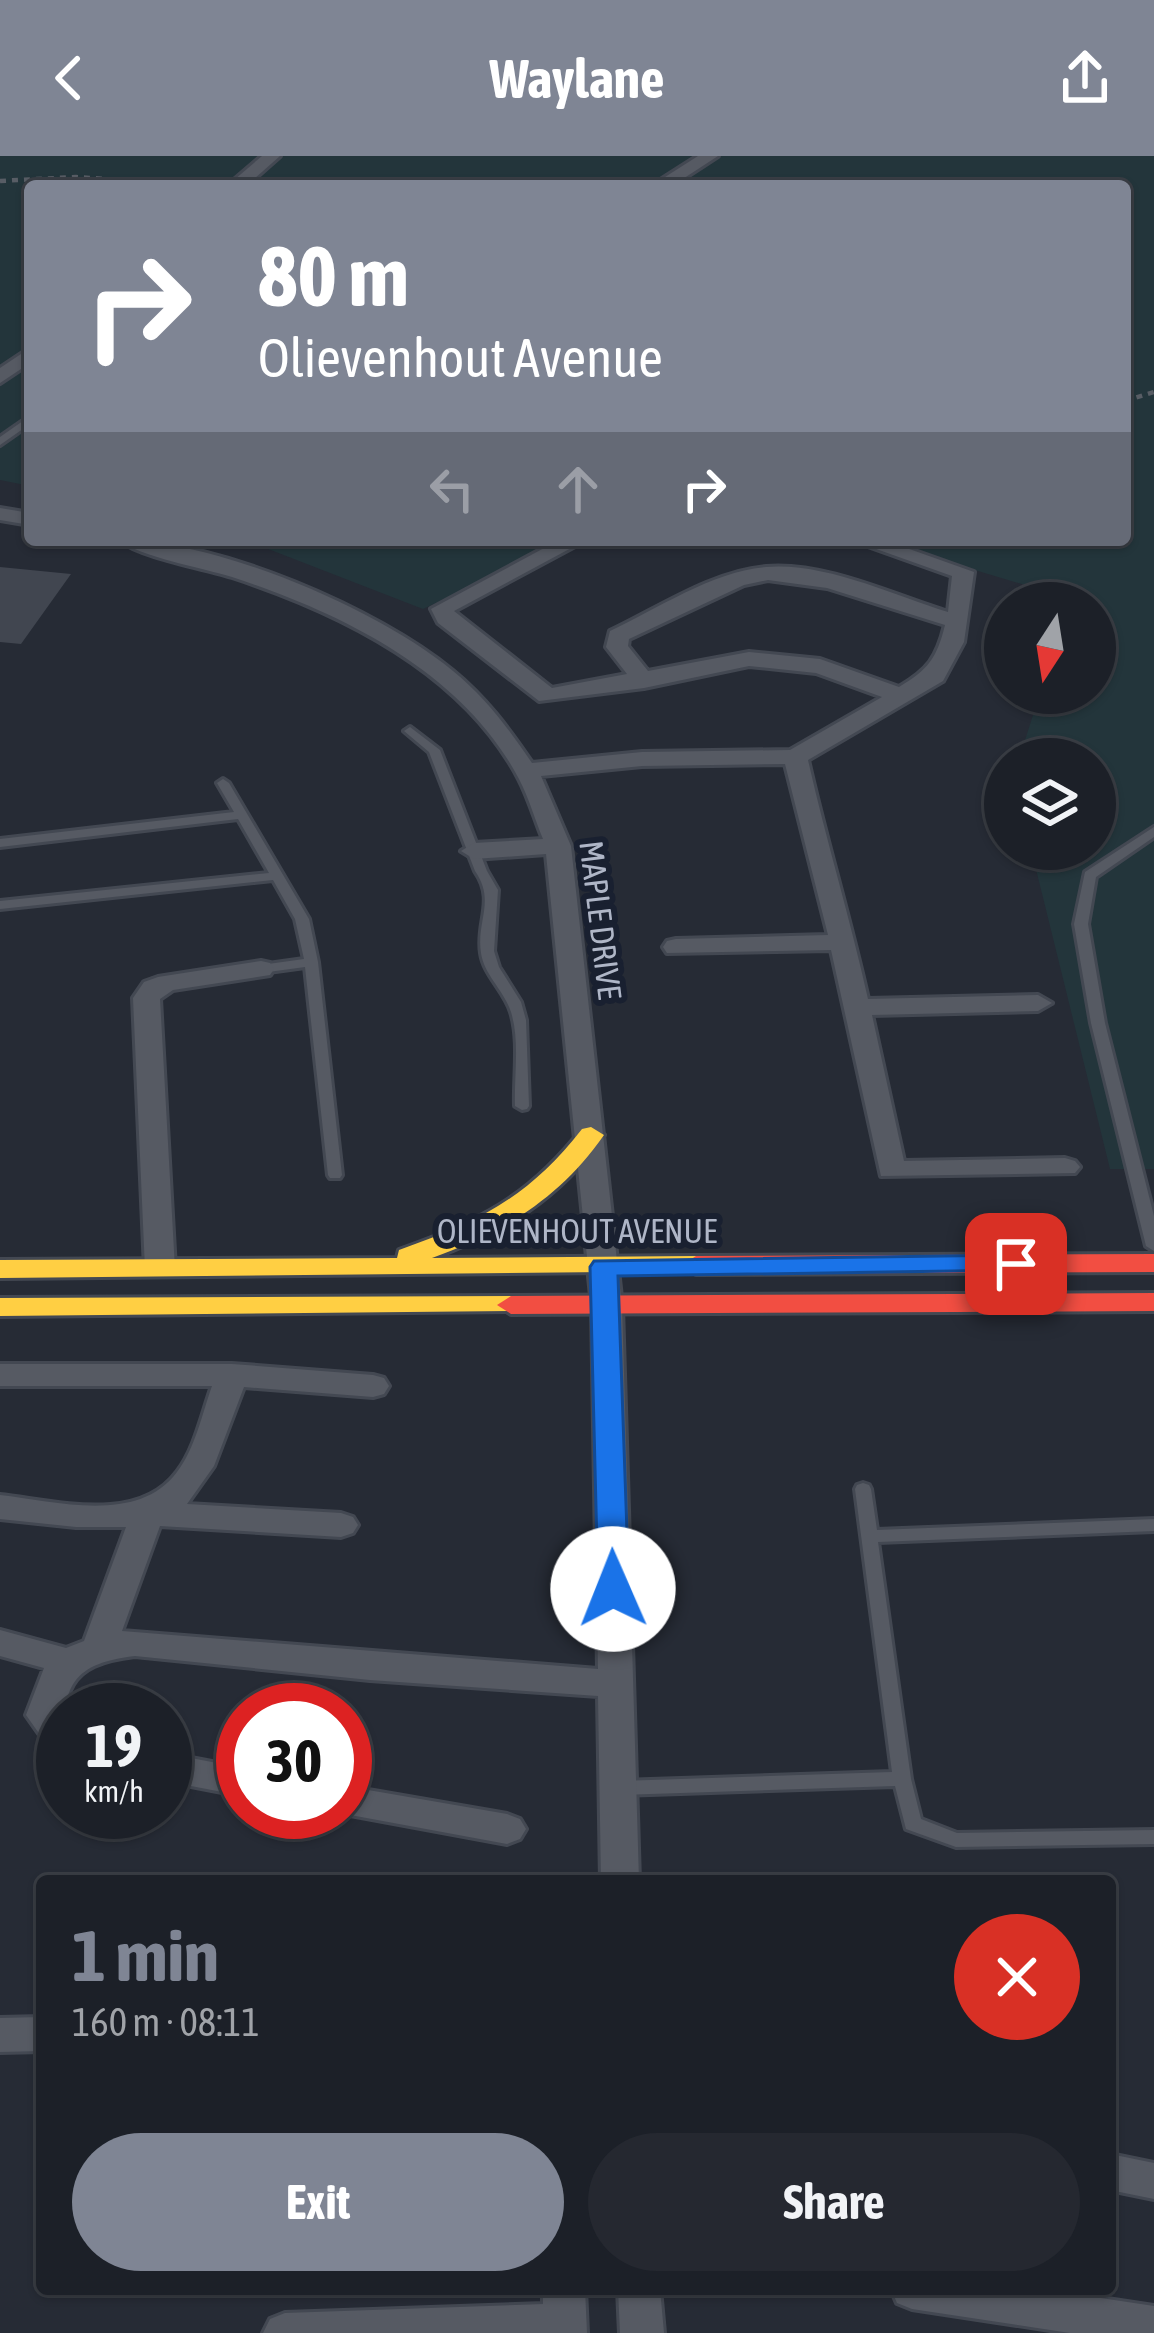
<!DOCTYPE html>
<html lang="en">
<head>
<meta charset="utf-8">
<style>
	body { margin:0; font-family:"Asap Condensed",sans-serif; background:#252830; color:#f1f3f6; height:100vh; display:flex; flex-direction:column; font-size:45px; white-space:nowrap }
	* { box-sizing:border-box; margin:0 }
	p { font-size:39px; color:#a0a3a8 }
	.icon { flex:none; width:66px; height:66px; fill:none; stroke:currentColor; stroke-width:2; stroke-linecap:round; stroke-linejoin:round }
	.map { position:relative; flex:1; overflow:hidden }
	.sheet { position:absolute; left:36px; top:1719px; width:1080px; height:420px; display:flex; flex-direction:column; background:#1c2028; border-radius:12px; box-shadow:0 3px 9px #0004,0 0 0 3px #3a3e45 }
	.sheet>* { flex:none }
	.banner { position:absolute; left:24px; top:24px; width:1107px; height:366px; border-radius:12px; box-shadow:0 3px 9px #0004,0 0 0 3px #3a3e45; background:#7f8594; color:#fff; overflow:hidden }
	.needle { width:78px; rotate:192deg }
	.controls { position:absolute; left:984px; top:426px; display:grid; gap:24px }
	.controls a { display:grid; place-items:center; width:132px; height:132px; border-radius:50%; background:#1c2028; box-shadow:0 3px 9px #0004,0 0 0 3px #3a3e45; font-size:60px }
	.speed { position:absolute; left:36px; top:1527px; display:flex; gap:24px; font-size:60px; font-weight:700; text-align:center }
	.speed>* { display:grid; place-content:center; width:156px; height:156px; border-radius:50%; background:#1c2028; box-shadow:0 3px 9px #0004,0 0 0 3px #3a3e45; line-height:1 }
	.speed small { font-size:30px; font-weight:400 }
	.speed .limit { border:18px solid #d22; background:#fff; color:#111 }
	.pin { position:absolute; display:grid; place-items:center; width:102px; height:102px; color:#fff; margin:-51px; border-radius:24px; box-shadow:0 6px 18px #0006 }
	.me { position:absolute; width:132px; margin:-66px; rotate:359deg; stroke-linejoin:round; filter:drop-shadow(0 0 9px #0008) }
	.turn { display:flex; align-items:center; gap:42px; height:252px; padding:0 36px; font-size:54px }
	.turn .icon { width:156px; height:156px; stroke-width:2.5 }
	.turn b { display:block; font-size:84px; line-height:102px }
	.lanes { display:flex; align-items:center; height:114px; padding:0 36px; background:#0003; justify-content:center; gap:60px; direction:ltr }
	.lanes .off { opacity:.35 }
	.round { display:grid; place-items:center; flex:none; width:126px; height:126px; border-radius:63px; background:#252830 }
	.summary { display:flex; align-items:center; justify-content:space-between; height:204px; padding:0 36px }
	h1 { font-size:72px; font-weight:700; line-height:90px; color:#7f8594 }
	.primary-button { display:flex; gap:24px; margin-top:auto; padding:24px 36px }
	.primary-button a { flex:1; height:138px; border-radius:72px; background:#7f8594; color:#fff; font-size:48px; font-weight:700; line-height:138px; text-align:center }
	.primary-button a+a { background:#252830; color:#f1f3f6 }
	header { display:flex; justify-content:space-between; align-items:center; height:156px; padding:0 36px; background:#7f8594; color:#fff; font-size:54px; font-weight:700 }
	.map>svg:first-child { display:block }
	.green { fill:#23353b }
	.building { fill:#414650 }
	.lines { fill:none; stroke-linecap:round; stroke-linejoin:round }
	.lane-casing { stroke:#434852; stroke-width:6 }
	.street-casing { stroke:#434852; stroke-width:6 }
	.slow-casing { stroke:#434852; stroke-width:6 }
	.jam-casing { stroke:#434852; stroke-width:6 }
	.path { stroke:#585d65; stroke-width:4.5; stroke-dasharray:6 6; stroke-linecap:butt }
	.lane { fill:#565a63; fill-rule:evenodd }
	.street { fill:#565a63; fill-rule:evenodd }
	.slow { fill:#ffcf43; fill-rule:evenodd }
	.jam { fill:#f24e42; fill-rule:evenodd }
	.route { fill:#1a73e8; stroke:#114b97; stroke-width:3 }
	.labels { text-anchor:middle; stroke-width:12; stroke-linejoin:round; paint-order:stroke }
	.street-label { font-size:33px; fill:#afb6c7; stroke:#192030 }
</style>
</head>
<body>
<header><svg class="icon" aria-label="back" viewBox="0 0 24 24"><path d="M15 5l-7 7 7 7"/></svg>Waylane<svg class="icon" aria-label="share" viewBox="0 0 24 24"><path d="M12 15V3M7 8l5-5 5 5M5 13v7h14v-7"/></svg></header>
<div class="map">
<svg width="1154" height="2177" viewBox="0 0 1154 2177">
	<rect width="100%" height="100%" fill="#262b35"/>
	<!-- green -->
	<g class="green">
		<polygon points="0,0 1154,0 1154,1013 1110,1013 1031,693 1095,693 1095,603 1019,603 1040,537 1095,537 1095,447 1067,447 1068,442 875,384 1125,384 1125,30 30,30 30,330 0,324"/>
		<polygon points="245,384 570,384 423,453"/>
	</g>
	<!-- building -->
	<polygon class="building" points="0,411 71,418 21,488 0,486"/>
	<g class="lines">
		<!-- lane casing -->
		<g class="lane-casing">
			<g id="lane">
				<polygon points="30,260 30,268 0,289 0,281"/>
				<path d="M410,571L440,594L487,715L498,734L494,795L499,811L521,846L526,864L529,950L527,953L522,954L515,950C514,919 520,885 511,856C504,834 484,819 481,797C476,765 496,745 475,715L429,596L404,575Z"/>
				<polygon points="223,623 229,627 309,763 318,806 342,1019 340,1022 330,1022 328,1019 305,811 261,817 254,813 261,809 304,803 295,763 273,724 0,753 0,745 269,717 238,663 0,691 0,683 234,656 217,627"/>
				<polygon points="1154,671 1154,681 1096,721 1088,768 1105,867 1154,1060 1154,1095 1146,1090 1091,867 1074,768 1085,716"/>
				<polygon points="863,1327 869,1329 871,1333 877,1374 1154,1363 1154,1375 878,1386 911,1623 921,1663 957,1677 1154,1674 1154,1688 956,1691 906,1673 895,1630 620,1639 614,1637 611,1632 614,1627 620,1625 892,1616 855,1333 857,1329"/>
			</g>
		</g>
		<!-- street casing -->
		<g class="street-casing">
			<g id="street">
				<polygon points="262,0 280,0 246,30 227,30"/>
				<polygon points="698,0 718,0 672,30 651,30"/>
				<polygon points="30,192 30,207 0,227 0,212"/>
				<polygon points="0,352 30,357 30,369 0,364"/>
				<path d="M119,384C217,384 378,453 453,515C485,541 509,573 532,607L642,596L790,594L882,541L816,517L749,510L644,532L539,545L438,467L431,453L559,384H586L454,455L552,532L627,518L606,491L610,475C657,453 713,415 766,411C825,406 893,439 948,456L952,420L851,384H884L974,416L964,486L943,525L808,604C826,684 850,762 868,843L1038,839L1052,847L1038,855L872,859L904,1005L1065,1002L1075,1005L1080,1011L1075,1017L881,1020L831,794L667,797L663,791L667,785L676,783L828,779L785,608L642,610L541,620L571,690L622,1150L639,1725H601L598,1540L370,1524L135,1500C66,1508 63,1535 63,1597L50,1593L26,1559L44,1512L0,1500V1474L66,1492L84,1485L126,1371H76L0,1363V1339C55,1345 138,1369 177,1316C195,1293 202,1258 212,1230H0V1208H232L373,1219L384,1222L389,1230L384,1238L373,1241L244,1231L214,1310L187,1348L341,1357L353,1361L358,1369L353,1377L341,1381L160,1370L122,1475L598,1513L592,1150L546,698L474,703L461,695L474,687L543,683C535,664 529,642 519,623C463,516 342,457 232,421C203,412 140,401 119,384ZM768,424L827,432L945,469C937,502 928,514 899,531L820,503L749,496L648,515L628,490L629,483L744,429Z"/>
				<polygon points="261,805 270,807 274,813 270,819 173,834 160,843 175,1113 171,1120 149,1120 145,1113 133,842 144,826 158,821"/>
				<polygon points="165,1597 243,1612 243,1640 165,1625"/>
				<polygon points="345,1630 507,1658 520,1663 526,1673 520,1683 507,1688 345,1658 337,1656 345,1656"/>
				<polygon points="42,1861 42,1895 0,1896 0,1862"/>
				<polygon points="1110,1998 1154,2007 1154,2043 1110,2034"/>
				<polygon points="543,2133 585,2133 587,2177 263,2177 270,2163 285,2157 543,2148"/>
				<polygon points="618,2133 660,2133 664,2177 620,2177"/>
				<polygon points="891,2133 1041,2133 1154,2150 1154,2177 1070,2177 912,2153 897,2147"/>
			</g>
		</g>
		<!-- slow casing -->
		<g class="slow-casing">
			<g id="slow">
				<path d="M591,971L604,979C559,1043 504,1076 432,1102L696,1100L710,1109L706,1115L0,1122V1104L397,1102L399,1094C479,1066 529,1041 582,973Z"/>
				<polygon points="511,1140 525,1149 521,1155 0,1160 0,1142"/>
			</g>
		</g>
		<!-- jam casing -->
		<g class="jam-casing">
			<g id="jam">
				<polygon points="1154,1098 1154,1116 696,1118 682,1109 696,1100"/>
				<polygon points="1154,1137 1154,1155 511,1158 497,1149 511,1140"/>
			</g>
		</g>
		<!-- path -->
		<g class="path">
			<polyline points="0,25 76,21 211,30"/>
			<polyline points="1125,245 1154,236"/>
		</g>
		<!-- lane -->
		<use href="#lane" class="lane"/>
		<!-- street -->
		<use href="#street" class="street"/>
		<!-- slow -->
		<use href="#slow" class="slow"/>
		<!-- jam -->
		<use href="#jam" class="jam"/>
	</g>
	<!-- route -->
	<polygon class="route" points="1016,1099 1030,1108 1026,1114 618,1120 629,1433 624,1441 602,1441 598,1433 590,1111 594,1105"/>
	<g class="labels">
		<!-- street labels -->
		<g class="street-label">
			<text transform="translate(601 764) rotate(83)" y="12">MAPLE DRIVE</text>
			<text x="577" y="1087">OLIEVENHOUT AVENUE</text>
		</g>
	</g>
</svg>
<div class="controls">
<a><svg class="needle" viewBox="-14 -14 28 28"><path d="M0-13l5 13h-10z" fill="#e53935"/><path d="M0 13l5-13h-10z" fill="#a0a3a8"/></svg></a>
<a><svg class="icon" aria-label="layers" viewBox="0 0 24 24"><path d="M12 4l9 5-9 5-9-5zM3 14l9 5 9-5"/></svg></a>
</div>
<div class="speed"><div>19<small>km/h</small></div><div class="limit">30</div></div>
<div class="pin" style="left:1016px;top:1108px;background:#d93025"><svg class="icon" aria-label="arrive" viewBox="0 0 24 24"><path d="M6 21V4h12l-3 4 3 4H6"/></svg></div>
<svg class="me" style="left:613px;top:1433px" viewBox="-20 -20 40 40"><circle r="19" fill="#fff"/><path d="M0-13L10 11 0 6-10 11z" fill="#1a73e8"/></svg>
<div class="banner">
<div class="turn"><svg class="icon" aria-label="right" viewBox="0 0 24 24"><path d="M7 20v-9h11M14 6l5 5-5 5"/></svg><div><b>80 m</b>Olievenhout Avenue</div></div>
<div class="lanes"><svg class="icon off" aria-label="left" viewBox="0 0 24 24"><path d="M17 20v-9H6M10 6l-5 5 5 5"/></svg><svg class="icon off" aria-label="ahead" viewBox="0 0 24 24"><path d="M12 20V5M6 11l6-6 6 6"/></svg><svg class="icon" aria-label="right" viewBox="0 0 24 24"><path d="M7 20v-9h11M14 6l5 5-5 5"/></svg></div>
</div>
<section class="sheet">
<div class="summary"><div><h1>1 min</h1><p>160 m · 08:11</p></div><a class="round" style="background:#d93025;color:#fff"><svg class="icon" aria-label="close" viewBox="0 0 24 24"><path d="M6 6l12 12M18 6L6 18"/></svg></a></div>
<div class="primary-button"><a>Exit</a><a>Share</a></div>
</section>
</div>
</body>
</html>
